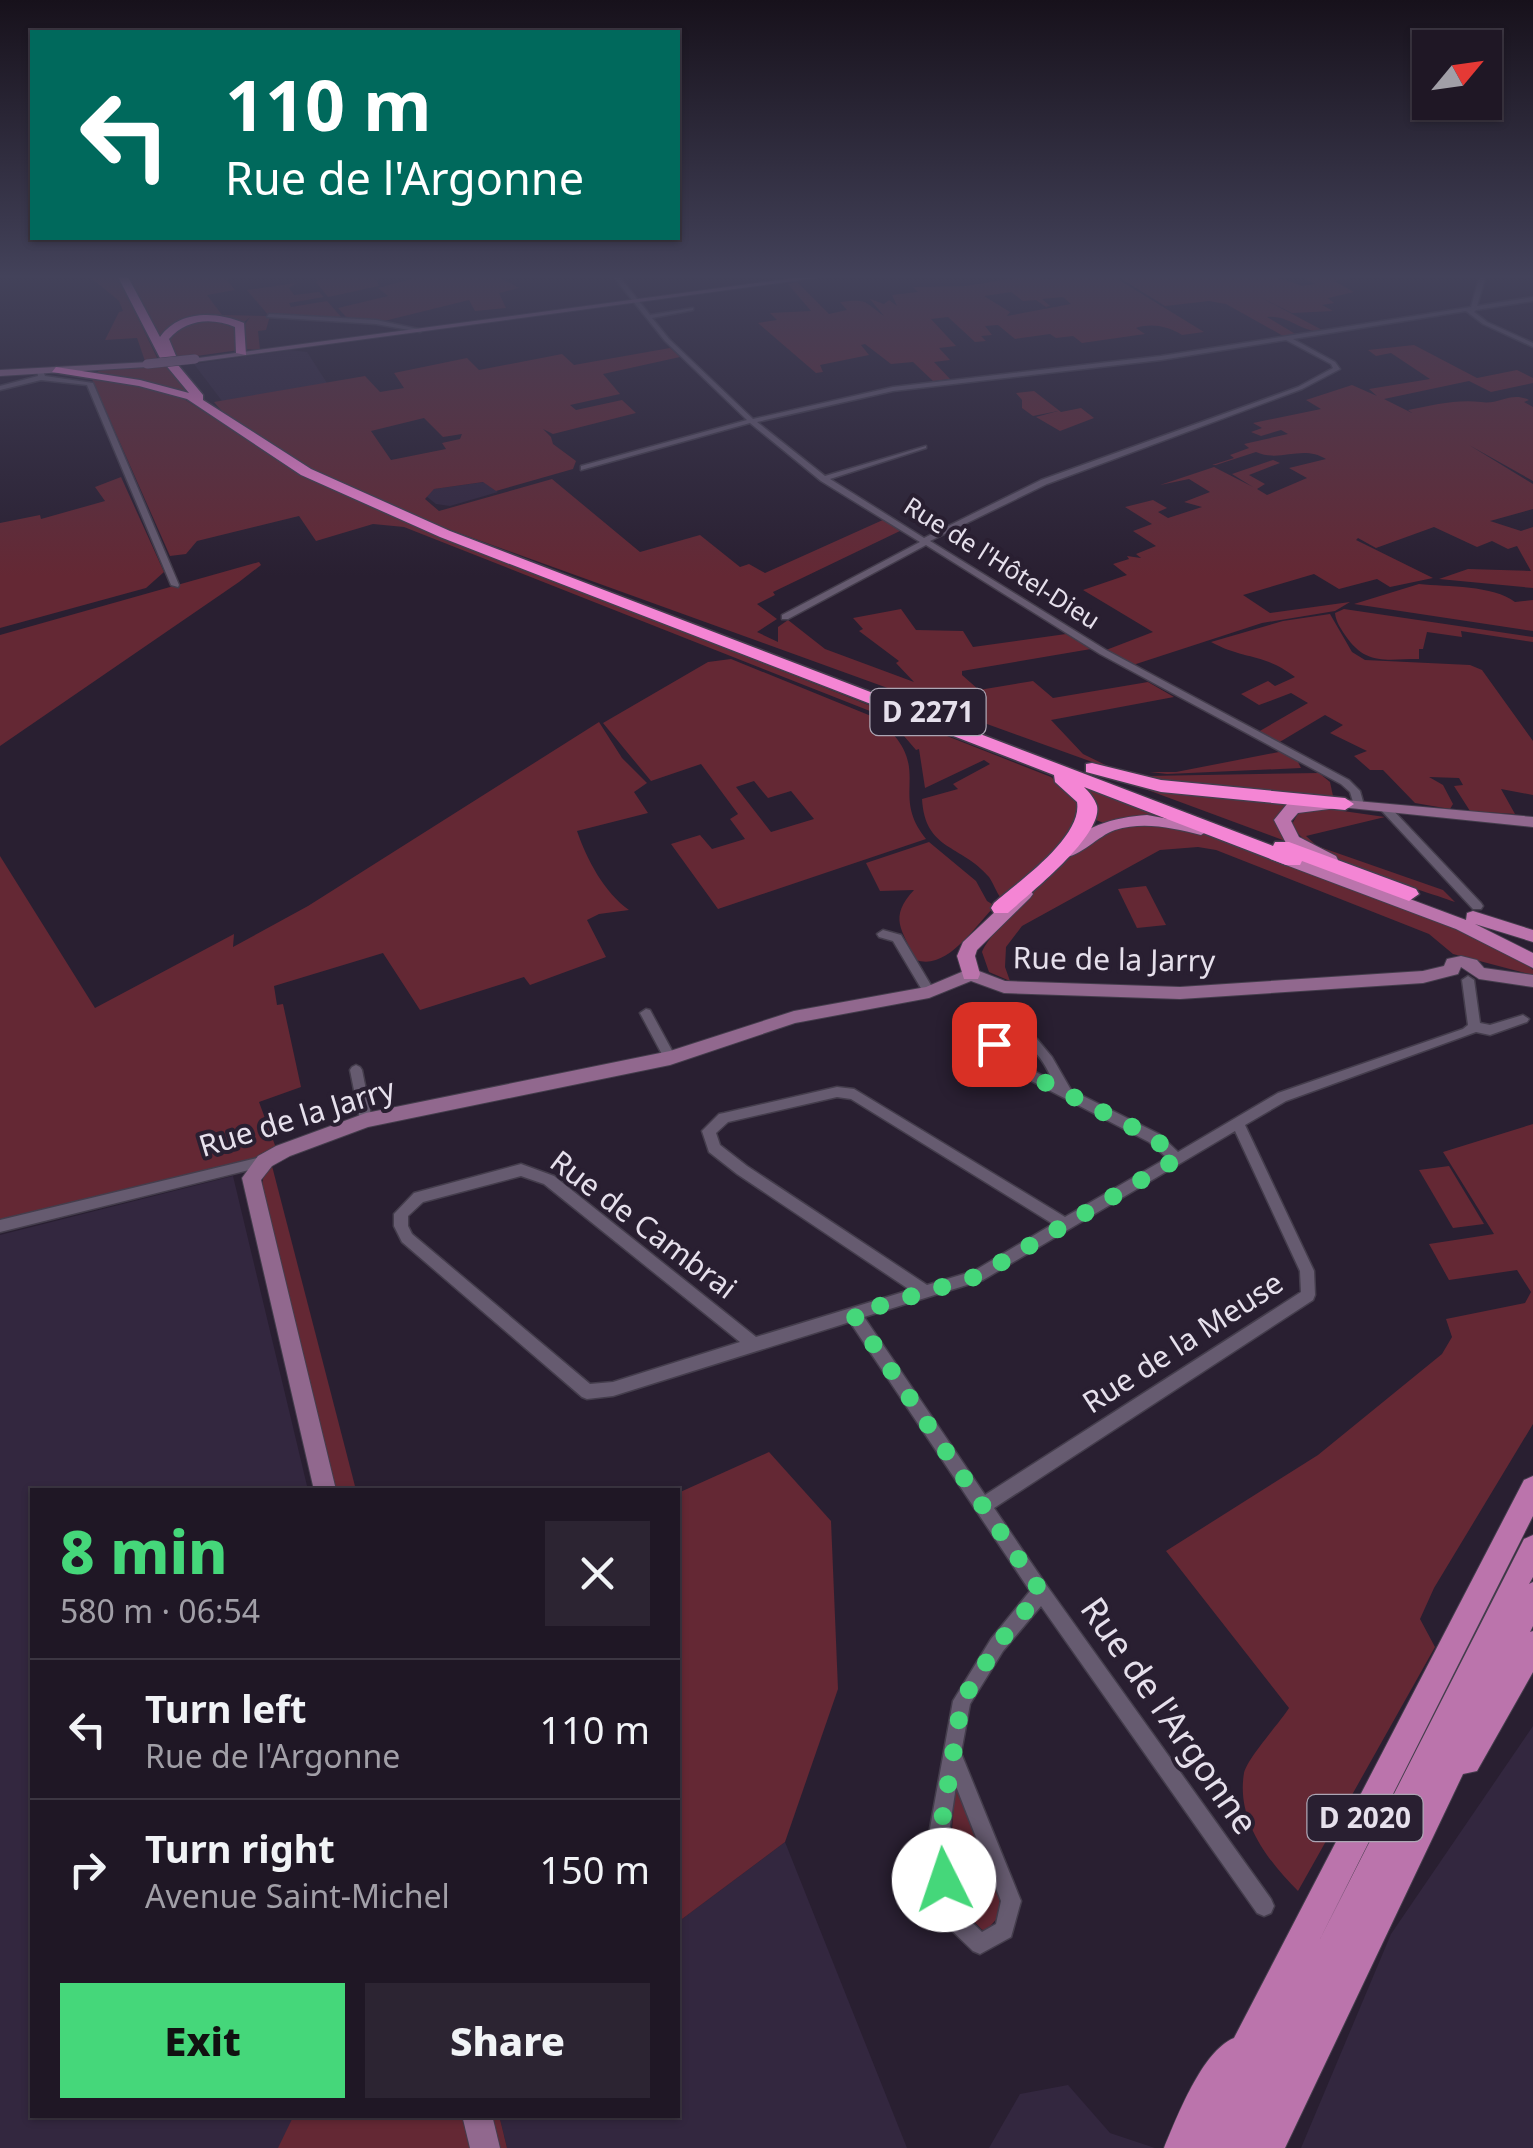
<!DOCTYPE html>
<html lang="en">
<head>
<meta charset="utf-8">
<style>
	body { margin:0; font-family:"Noto Sans",sans-serif; background:#2c2432; color:#f1f3f6; height:100vh; display:flex; flex-direction:column; font-size:38px; white-space:nowrap }
	* { box-sizing:border-box; margin:0 }
	p { font-size:32px; color:#a19fa7 }
	.icon { flex:none; width:55px; height:55px; fill:none; stroke:currentColor; stroke-width:2; stroke-linecap:round; stroke-linejoin:round }
	.map { position:relative; flex:1; overflow:hidden }
	.side { position:absolute; left:30px; top:1488px; width:650px; height:630px; display:flex; flex-direction:column; background:#1f1725; border-radius:0px; box-shadow:0 2px 8px #0004,0 0 0 2px #3c3642 }
	.side>* { flex:none }
	.guide { position:absolute; left:30px; top:30px; width:650px; height:210px; border-radius:0px; box-shadow:0 2px 8px #0004,0 0 0 2px #3c3642; background:#00695c; color:#fff; overflow:hidden }
	.needle { width:65px; rotate:61deg }
	.fabs { position:absolute; left:1412px; top:30px; display:grid; gap:20px }
	.fabs a { display:grid; place-items:center; width:90px; height:90px; border-radius:0px; background:#1f1725; box-shadow:0 2px 8px #0004,0 0 0 2px #3c3642; font-size:50px }
	.pin { position:absolute; display:grid; place-items:center; width:85px; height:85px; color:#fff; margin:-42px; border-radius:20px; box-shadow:0 5px 15px #0006 }
	.me { position:absolute; width:110px; margin:-55px; rotate:356deg; stroke-linejoin:round; filter:drop-shadow(0 0 8px #0008) }
	.turn { display:flex; align-items:center; gap:35px; height:210px; padding:0 30px; font-size:45px }
	.turn .icon { width:130px; height:130px; stroke-width:2.5 }
	.turn b { display:block; font-size:70px; line-height:85px }
	.round { display:grid; place-items:center; flex:none; width:105px; height:105px; border-radius:0px; background:#2c2432 }
	.head { display:flex; align-items:center; justify-content:space-between; height:170px; padding:0 30px }
	h1 { font-size:60px; font-weight:800; line-height:75px; color:#45d77a }
	.button { display:flex; gap:20px; margin-top:auto; padding:20px 30px }
	.button a { flex:1; height:115px; border-radius:0px; background:#45d77a; color:#111; font-size:40px; font-weight:800; line-height:115px; text-align:center }
	.button a+a { background:#2c2432; color:#f1f3f6 }
	ul { padding:0; list-style:none }
	li { display:flex; align-items:center; gap:30px; height:140px; padding:0 30px; border-top:2px solid #3c3642 }
	li div { flex:1 }
	li b { display:block; font-size:38px }
	li em { font-style:normal }
	.map>svg:first-child { display:block }
	.built { fill:#33273f }
	.green { fill:#642834; fill-rule:evenodd }
	.lines { fill:none; stroke-linecap:round; stroke-linejoin:round }
	.street-casing { stroke:#443d4c; stroke-width:3 }
	.secondary-casing { stroke:#443d4c; stroke-width:2 }
	.primary-casing { stroke:#443d4c; stroke-width:2 }
	.highway-casing { stroke:#443d4c; stroke-width:3 }
	.street { fill:#665b70; fill-rule:evenodd }
	.secondary { fill:#91688e; fill-rule:evenodd }
	.primary { fill:#bb74ac; fill-rule:evenodd }
	.highway { fill:#f485d4; fill-rule:evenodd }
	.secondary-bridge-casing { stroke:#443d4c; stroke-width:10; stroke-linecap:butt }
	.secondary-bridge { stroke:#91688e; stroke-width:9 }
	.route { stroke:#45d77a; stroke-width:18; stroke-dasharray:0 32.4 }
	.labels { text-anchor:middle; stroke-width:8; stroke-linejoin:round; paint-order:stroke }
	.far-street-label { font-size:25px; fill:#e6e0ec; stroke:#291f31 }
	.shield { fill:#291f31; stroke:#ada6b4; stroke-width:2.5 }
	.shield-label { font-size:28px; font-weight:bold; fill:#e6e0ec }
	.street-label { font-size:30px; fill:#e6e0ec; stroke:#291f31 }
	.near-street-label { font-size:35px; fill:#e6e0ec; stroke:#291f31 }
</style>
</head>
<body>
<div class="map">
<svg width="1533" height="2148" viewBox="0 0 1533 2148">
	<rect width="100%" height="100%" fill="#291f31"/>
	<!-- built -->
	<g class="built">
		<polygon points="290,350 307,352 327,383 222,401 194,364"/>
		<polygon points="484,482 498,492 450,506 436,504 426,496 434,489"/>
		<polygon points="233,1176 308,1490 32,1490 32,2115 455,2115 463,2148 0,2148 0,1235"/>
		<polygon points="1533,1726 1533,2148 1301,2148 1391,1934"/>
		<polygon points="785,1842 907,2148 507,2148 499,2115 678,2115 678,1922"/>
		<polygon points="1068,2085 1110,2133 1155,2148 989,2148 1020,2094"/>
	</g>
	<!-- green -->
	<g class="green">
		<polygon points="88,275 117,275 158,360 145,361 137,338 105,340 119,312 123,311 119,301"/>
		<path d="M127,275H239L227,280L235,290L207,295L222,315L269,316L247,290L296,283L289,288L294,295L319,292L324,297L289,303L291,307L327,301L343,319L270,316L266,330L258,331L260,350L245,349L244,326L250,317L243,323C213,309 185,322 161,339Z"/>
		<polygon points="313,275 322,279 393,275 376,279 379,286 328,297 316,282 320,279 316,280"/>
		<polygon points="426,275 495,275 519,288 499,293 506,308 475,311 469,300 380,322 347,318 338,308 388,296 378,288"/>
		<path d="M1034,275L1045,279L1111,275L1204,332L1182,335C1168,326 1151,323 1136,328L1145,334L1082,343L1073,336L1056,338L1050,334L1015,339L998,325L985,326L992,335L981,336L986,341L975,342L948,317L931,319L956,346L939,348L950,360L934,362L950,379L933,381L913,362L891,364L865,344L861,345L869,355L820,365L823,372L816,373L758,323L777,320L770,313L811,311L788,284L797,282L829,314L847,310L840,302C868,299 863,301 884,316L870,299L884,304L889,300L897,306L892,295L918,292L913,287L966,286ZM1011,292L1023,301L1036,300L1046,307L1050,306L1042,299L1063,297L1071,304L1007,316L1010,312L984,296Z"/>
		<path d="M1115,275H1271L1302,286L1315,284L1299,275L1362,276L1334,281L1354,292L1328,298L1334,303L1322,305L1333,311L1292,313L1260,297L1324,331C1302,334 1289,314 1267,317L1297,335L1285,337L1226,304L1209,301L1165,306Z"/>
		<path d="M219,319L237,327L239,350L175,359L168,338C179,322 201,320 219,319Z"/>
		<path d="M1414,345L1477,378L1517,370L1533,378V383L1491,392L1469,381L1384,399L1412,413L1408,410C1433,405 1457,399 1481,402C1499,405 1511,391 1529,400L1524,402L1533,407V481L1469,445L1533,484V509L1490,521L1521,531L1533,527V588L1439,579L1468,569L1531,571L1517,546L1508,549L1492,541L1477,547L1434,527L1376,548L1358,538L1356,540L1433,578L1390,587L1377,579L1339,589L1314,574L1243,595L1270,613L1350,602L1335,611L1262,623L1133,665L1106,650L1153,632L1083,590L1127,575L1113,564L1129,559L1127,556L1141,558L1136,554L1156,546L1133,531L1152,524L1125,507L1153,500L1167,508L1158,512L1168,518L1202,507L1184,502L1210,492L1189,479L1160,485L1214,467L1253,487L1232,474L1273,460L1280,463L1249,475L1265,484L1257,489L1267,495L1307,478L1289,468L1326,459C1302,444 1280,463 1256,452L1216,465H1212L1234,458L1230,455L1249,448L1244,444L1288,434L1281,430L1261,436L1251,432L1262,428L1253,423L1321,409L1306,400L1352,385L1377,396L1369,389L1430,379L1391,353L1376,356L1368,350Z"/>
		<path d="M670,348L680,357L603,374L620,394L570,405L576,410L622,400L636,413L553,434L543,429L551,437L553,444L576,461L573,469L496,491L483,482L434,489L425,499L439,511L552,479L640,552L700,535L740,567L749,564L765,573L885,519L902,530L773,592L775,595L757,604L777,619L757,632L778,642V627L788,620L825,649L914,682L896,663L899,661L859,631L863,629L853,618L901,609L916,630L963,631L973,647L1066,634L1091,649L962,671V675L979,690L1033,681L1053,698L1148,682L1174,697L1051,720L1083,754L1120,772L409,515C350,488 255,452 214,402L365,376L380,392L404,388L394,373L467,358L479,370L562,354L574,365ZM424,418L443,437L462,434L460,439L442,443L446,449L391,460L371,431Z"/>
		<polygon points="164,364 193,396 95,374 101,369"/>
		<path d="M91,377L151,387L179,396L313,480L415,526L1051,777L1082,806L1075,829L1009,897L1001,898C996,892 994,884 989,877C961,844 925,851 922,799L958,789L953,784L990,764L984,760L925,788L919,749L916,750L898,729L875,713L404,527L373,524L316,541L299,516L197,541L186,554L170,556Z"/>
		<polygon points="1034,391 1061,412 1081,408 1094,418 1060,431 1036,417 1058,411 1033,416 1022,408 1022,400 1016,393"/>
		<polygon points="121,477 164,572 146,588 0,628 0,523 40,515 41,519 105,501 95,487"/>
		<polygon points="259,562 261,565 239,582 0,746 0,635"/>
		<path d="M1419,584C1448,587 1493,585 1515,602L1533,600V631L1354,604Z"/>
		<path d="M1344,609L1533,637V642L1461,631L1462,637L1427,632L1423,649H1419V659C1385,659 1366,666 1345,635C1340,627 1336,622 1335,613Z"/>
		<path d="M1330,614L1352,652L1365,660L1470,665L1482,670L1533,741V795L1501,789L1515,814L1470,811L1454,786L1463,785L1459,778L1429,777L1443,785L1453,804L1450,809L1415,803L1383,770H1370L1354,756L1367,751L1330,733L1343,725L1325,715L1278,743L1258,732L1308,703L1291,693L1259,705L1241,694L1268,681L1275,686L1295,677C1264,653 1244,660 1211,642L1283,621Z"/>
		<path d="M731,659L876,718C938,768 887,791 926,839L718,909L671,844L700,835L712,849L745,839L730,819L738,814L701,764L651,781L603,723L708,662ZM754,781L768,798L791,791L814,819L771,832L736,787Z"/>
		<path d="M599,722L622,758L647,783L634,792L648,813L577,831C587,860 604,892 629,910L599,914L587,920L606,957L530,985L524,977L420,1010L383,953L274,986L277,1005L283,1004L301,1087L259,1102L276,1148L260,1159L0,1223V856L95,1008L234,934L233,947L308,906Z"/>
		<polygon points="1284,751 1296,758 1301,768 1167,774 1150,772 1176,772"/>
		<polygon points="1319,773 1330,782 1333,796 1327,799 1151,780 1147,776"/>
		<polygon points="1074,779 1164,817 1104,823 1093,819"/>
		<polygon points="1118,779 1308,803 1291,806 1288,842"/>
		<path d="M1322,808L1385,817L1306,836L1317,846L1443,890L1455,902C1418,888 1306,860 1292,824L1299,812Z"/>
		<path d="M1138,823L1188,828L1473,935L1525,963L1533,970V975L1453,954L1429,934L1216,850L1198,847L1160,850L1022,926L1006,947L1005,967L1010,981L989,972L982,952C990,930 1071,848 1092,836C1104,829 1124,827 1138,823Z"/>
		<path d="M929,842L976,881L987,901L995,906C975,926 947,971 916,960C902,930 888,918 914,890L880,891L866,863Z"/>
		<polygon points="1146,886 1166,925 1137,928 1118,889"/>
		<path d="M1533,1124V1424L1434,1588L1420,1619L1435,1647L1298,1891C1268,1861 1236,1820 1244,1773C1248,1757 1279,1724 1289,1708L1166,1551L1318,1455L1442,1354L1452,1337L1446,1319L1525,1303L1531,1292L1517,1270L1449,1280L1429,1244L1494,1234L1443,1152Z"/>
		<polygon points="272,1166 356,1490 333,1490 261,1190 264,1174"/>
		<polygon points="1449,1166 1484,1224 1453,1228 1419,1170"/>
		<polygon points="769,1452 831,1521 838,1689 785,1842 678,1922 678,1493"/>
		<path d="M955,1788L965,1798L999,1893L1000,1915L985,1932C941,1895 952,1840 955,1788Z"/>
		<polygon points="294,2115 499,2115 507,2148 278,2148"/>
	</g>
	<g class="lines">
		<!-- street casing -->
		<g class="street-casing">
			<g id="street">
				<path d="M612,275H618L650,315L693,308V310L652,318L669,339L753,419L893,387L1161,356L1471,307L1480,275H1486L1477,306L1533,297V301L1476,310L1474,312L1487,322L1533,343V347L1483,324L1466,311L1293,339L1335,362L1340,369L1302,389L1047,484L930,541L1106,650L1349,780L1360,791L1364,805L1359,808L1354,805L1350,792L1341,784L1100,654L926,545L788,619H782V615L920,542L821,481L750,423L581,470V466L747,420L665,341ZM1286,340L1331,364L1333,368L1298,387L1041,480L924,538L830,479L926,448V446L825,476L757,422L893,391L1161,360Z"/>
				<polygon points="269,314 376,320 423,330 420,332 376,324 267,317"/>
				<polygon points="40,369 43,371 45,376 93,383 179,585 178,587 171,585 87,385 41,380 0,390 0,386 38,376 37,371"/>
				<polygon points="1385,805 1389,806 1481,903 1483,906 1481,909 1473,909 1381,810 1381,806"/>
				<polygon points="883,930 901,935 935,992 933,995 925,995 893,941 879,937 877,934"/>
				<path d="M1468,976L1474,980L1480,1023L1490,1025L1523,1015L1529,1019L1527,1022L1490,1035L1476,1032L1286,1101L1245,1125L1314,1271L1315,1295L1313,1300L994,1508L1047,1586L1271,1899L1274,1906L1271,1913L1264,1916L1257,1913L1041,1606L1003,1651L970,1704L961,1753L1021,1901L1011,1937L980,1954L973,1951L943,1922L927,1845L953,1701L991,1639L1030,1591L850,1322L613,1396L587,1399L582,1397L402,1242L394,1226V1214L414,1193L521,1164L554,1176L756,1337L910,1290L737,1174L709,1152L702,1131L719,1114L724,1113L837,1087L854,1089L1065,1217L1167,1158L1149,1142L993,1061L988,1044L995,1033L1012,1030L1028,1033L1037,1039L1052,1057L1071,1090L1159,1134L1178,1152L1278,1093L1463,1029L1468,1025L1462,980ZM1012,1039C1034,1044 1044,1062 1053,1081L1003,1055L1000,1044L1003,1040ZM837,1097L851,1099L1053,1224L974,1271L927,1285L747,1166L720,1145L716,1133L728,1122ZM1235,1131L1300,1271L1301,1292L985,1495L864,1317L983,1280ZM521,1176L544,1184L740,1342L613,1382L590,1384L412,1234L408,1226V1216L423,1202ZM956,1786L1001,1901L996,1924L982,1932L959,1910L947,1845Z"/>
				<polygon points="646,1009 650,1010 676,1058 674,1061 666,1061 664,1058 640,1013"/>
				<polygon points="356,1065 360,1067 362,1070 372,1120 371,1124 361,1124 360,1120 350,1070 352,1067"/>
				<polygon points="265,1156 270,1157 272,1161 270,1165 265,1166 0,1232 0,1220"/>
			</g>
		</g>
		<!-- secondary casing -->
		<g class="secondary-casing">
			<g id="secondary">
				<polygon points="817,275 838,275 195,362 191,359"/>
				<polygon points="1527,275 1533,275 1533,278"/>
				<polygon points="150,362 147,367 0,376 0,370"/>
				<polygon points="1345,800 1533,817 1533,827 1340,807 1340,801"/>
				<polygon points="1461,956 1477,960 1484,968 1533,975 1533,987 1479,979 1461,967 1458,974 1423,983 1180,999 1004,993 971,981 929,998 795,1023 670,1065 368,1127 290,1156 272,1166 261,1180 336,1490 314,1490 242,1178 258,1156 276,1146 366,1113 670,1051 794,1011 926,987 971,968 1005,981 1180,987 1423,971 1444,966 1447,959"/>
				<polygon points="462,2115 492,2115 500,2148 470,2148"/>
			</g>
		</g>
		<!-- primary casing -->
		<g class="primary-casing">
			<g id="primary">
				<polygon points="1331,799 1339,804 1337,808 1298,813 1291,821 1299,837 1336,856 1338,860 1330,866 1287,845 1274,820 1287,804"/>
				<path d="M1147,815L1207,826L1209,830L1201,835C1173,828 1144,821 1115,830C1097,836 1078,860 1060,857L1058,853C1080,827 1114,817 1147,815Z"/>
				<polygon points="1276,849 1466,920 1467,913 1473,911 1533,930 1533,942 1475,924 1533,953 1533,968 1456,929 1270,859 1268,855"/>
				<polygon points="1024,888 1030,890 1033,894 1030,898 977,950 975,956 980,974 978,979 964,979 957,956 963,942 1018,890"/>
				<path d="M1533,1476V1516L1320,1939L1524,1539L1533,1535V1577L1529,1584L1533,1582V1626L1530,1632L1533,1631V1672L1477,1771L1463,1774L1285,2148H1164C1177,2117 1202,2051 1234,2038L1524,1480Z"/>
			</g>
		</g>
		<!-- highway casing -->
		<g class="highway-casing">
			<g id="highway">
				<path d="M117,275H127L160,337C179,310 216,311 244,323L246,355L236,353L235,327C212,317 186,319 169,339L176,356L173,359L203,395V400L311,469L450,531L1273,846L1275,842H1289L1416,889L1419,894L1409,901L1302,861L1300,865H1286L1084,787C1089,792 1095,799 1097,806C1103,836 1029,894 1008,913H994L991,908L994,903C1018,882 1083,837 1077,802L1055,782L1054,775L440,537L301,475L187,399L139,386L52,372L56,367L140,380L189,393L160,358Z"/>
				<polygon points="1092,763 1161,780 1345,798 1354,804 1345,810 1161,792 1086,772 1086,764"/>
			</g>
		</g>
		<!-- street -->
		<use href="#street" class="street"/>
		<!-- secondary -->
		<use href="#secondary" class="secondary"/>
		<!-- primary -->
		<use href="#primary" class="primary"/>
		<!-- highway -->
		<use href="#highway" class="highway"/>
		<!-- secondary-bridge casing -->
		<g class="secondary-bridge-casing">
			<polyline id="secondary-bridge" points="147,364 195,359"/>
		</g>
		<!-- secondary-bridge -->
		<use href="#secondary-bridge" class="secondary-bridge"/>
	</g>
	<!-- sky -->
	<linearGradient id="sky" x2="0" y2="1"><stop stop-color="#17111b"/><stop offset="0.48" stop-color="#43425a"/><stop offset="1" stop-color="#43425a" stop-opacity="0"/></linearGradient>
	<rect width="1533" height="576" fill="url(#sky)"/>
	<g class="lines">
		<!-- route -->
		<polyline class="route" points="944,1880 938,1845 962,1701 997,1645 1041,1592 853,1314 978,1276 1177,1159 1154,1138 997,1058 994,1044"/>
	</g>
	<g class="labels">
		<!-- far-street labels -->
		<g class="far-street-label">
			<text transform="translate(1002 563) rotate(32)" y="9">Rue de l'Hôtel-Dieu</text>
		</g>
		<!-- shield labels -->
		<g class="shield">
			<rect x="870.5" y="689" width="115" height="46" rx="8"/>
			<rect x="1307.5" y="1795" width="115" height="46" rx="8"/>
		</g>
		<g class="shield-label">
			<text x="928" y="722">D 2271</text>
			<text x="1365" y="1828">D 2020</text>
		</g>
		<!-- street labels -->
		<g class="street-label">
			<text transform="translate(1114 960) rotate(1)" y="10">Rue de la Jarry</text>
			<text transform="translate(297 1118) rotate(-17)" y="10">Rue de la Jarry</text>
			<text transform="translate(643 1225) rotate(37)" y="10">Rue de Cambrai</text>
			<text transform="translate(1183 1343) rotate(-33)" y="10">Rue de la Meuse</text>
		</g>
		<!-- near-street labels -->
		<g class="near-street-label">
			<text transform="translate(1169 1716) rotate(55)" y="12">Rue de l'Argonne</text>
		</g>
	</g>
</svg>
<div class="fabs">
<a><svg class="needle" viewBox="-14 -14 28 28"><path d="M0-13l5 13h-10z" fill="#e53935"/><path d="M0 13l5-13h-10z" fill="#a19fa7"/></svg></a>
</div>
<div class="pin" style="left:994px;top:1044px;background:#d93025"><svg class="icon" aria-label="arrive" viewBox="0 0 24 24"><path d="M6 21V4h12l-3 4 3 4H6"/></svg></div>
<svg class="me" style="left:944px;top:1880px" viewBox="-20 -20 40 40"><circle r="19" fill="#fff"/><path d="M0-13L10 11 0 6-10 11z" fill="#45d77a"/></svg>
<div class="guide">
<div class="turn"><svg class="icon" aria-label="left" viewBox="0 0 24 24"><path d="M17 20v-9H6M10 6l-5 5 5 5"/></svg><div><b>110 m</b>Rue de l'Argonne</div></div>
</div>
<section class="side">
<div class="head"><div><h1>8 min</h1><p>580 m · 06:54</p></div><a class="round"><svg class="icon" aria-label="close" viewBox="0 0 24 24"><path d="M6 6l12 12M18 6L6 18"/></svg></a></div>
<ul>
<li><svg class="icon" aria-label="left" viewBox="0 0 24 24"><path d="M17 20v-9H6M10 6l-5 5 5 5"/></svg><div><b>Turn left</b><p>Rue de l'Argonne</p></div><em>110 m</em></li>
<li><svg class="icon" aria-label="right" viewBox="0 0 24 24"><path d="M7 20v-9h11M14 6l5 5-5 5"/></svg><div><b>Turn right</b><p>Avenue Saint-Michel</p></div><em>150 m</em></li>
</ul>
<div class="button"><a>Exit</a><a>Share</a></div>
</section>
</div>
</body>
</html>
